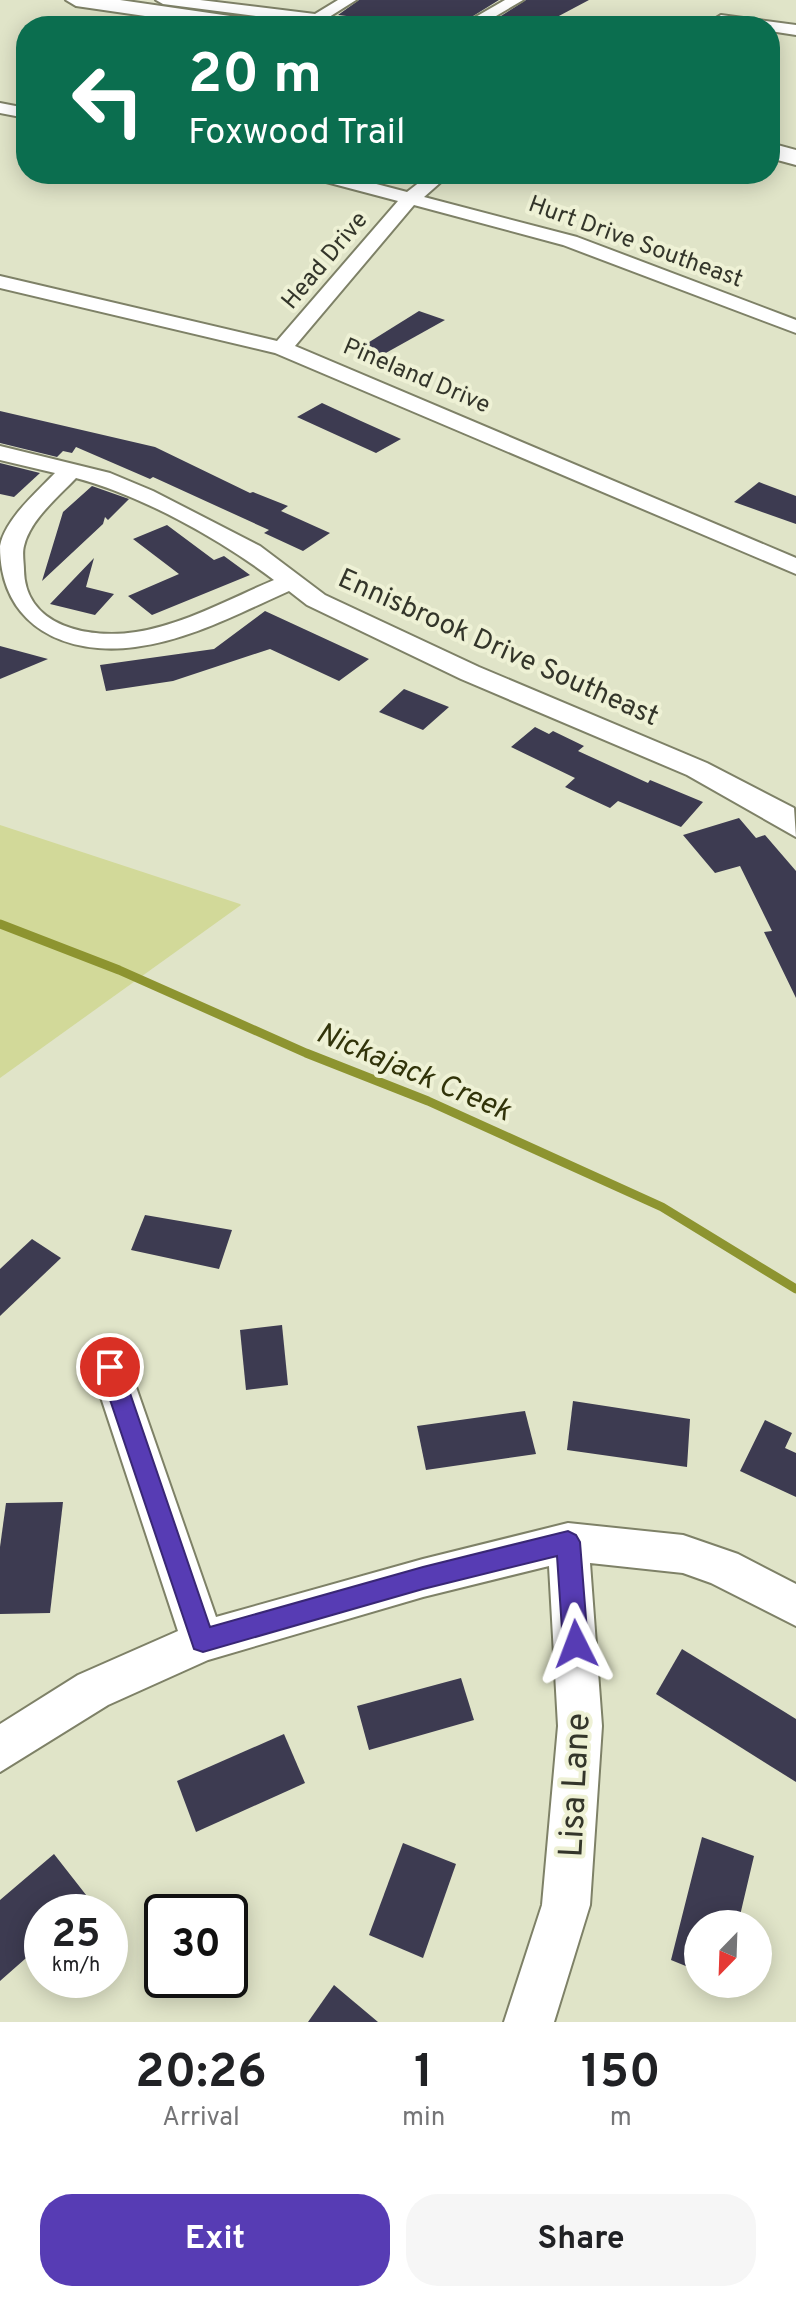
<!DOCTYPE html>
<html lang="en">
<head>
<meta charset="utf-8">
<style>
	body { margin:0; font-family:Overpass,sans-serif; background:#f6f6f6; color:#202124; height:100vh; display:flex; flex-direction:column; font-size:30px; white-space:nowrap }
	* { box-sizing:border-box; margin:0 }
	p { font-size:26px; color:#757577 }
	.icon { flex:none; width:44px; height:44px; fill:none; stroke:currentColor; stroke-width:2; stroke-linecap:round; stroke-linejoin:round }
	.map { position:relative; height:2022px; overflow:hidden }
	.sheet { display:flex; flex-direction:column; background:#fff; flex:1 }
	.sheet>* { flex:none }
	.guide { position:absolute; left:16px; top:16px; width:764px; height:168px; border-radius:32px; box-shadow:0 4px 20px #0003; background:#0b6e4f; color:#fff; overflow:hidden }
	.needle { width:52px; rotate:203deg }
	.fabs { position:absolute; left:684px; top:1910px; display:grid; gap:16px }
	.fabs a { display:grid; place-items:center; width:88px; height:88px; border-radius:50%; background:#fff; box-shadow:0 4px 20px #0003; font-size:40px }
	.speed { position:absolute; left:24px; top:1894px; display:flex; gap:16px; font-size:40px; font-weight:700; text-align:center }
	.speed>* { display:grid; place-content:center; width:104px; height:104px; border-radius:50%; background:#fff; box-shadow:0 4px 20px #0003; line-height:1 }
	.speed small { font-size:20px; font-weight:400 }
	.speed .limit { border:4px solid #111; border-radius:12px; background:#fff; color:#111 }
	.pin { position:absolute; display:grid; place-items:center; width:68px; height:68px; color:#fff; margin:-34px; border:4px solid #fff; border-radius:50%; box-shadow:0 2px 8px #0007 }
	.me { position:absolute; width:88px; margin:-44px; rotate:357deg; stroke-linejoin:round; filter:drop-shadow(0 0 6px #0008) }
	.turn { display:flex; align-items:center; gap:28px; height:168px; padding:0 40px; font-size:36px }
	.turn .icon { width:104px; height:104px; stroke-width:2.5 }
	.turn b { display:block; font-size:56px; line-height:68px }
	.eta { display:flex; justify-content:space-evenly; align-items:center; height:136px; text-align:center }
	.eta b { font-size:48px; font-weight:700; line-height:56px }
	.primary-button { display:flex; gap:16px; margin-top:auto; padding:16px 40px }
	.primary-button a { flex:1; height:92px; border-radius:32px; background:#573cb4; color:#fff; font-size:32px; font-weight:700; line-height:92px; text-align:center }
	.primary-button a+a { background:#f6f6f6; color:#202124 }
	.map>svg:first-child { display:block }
	.green { fill:#d2d999 }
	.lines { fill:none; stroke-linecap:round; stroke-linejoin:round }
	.stream { stroke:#8d9430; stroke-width:9 }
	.building { fill:#3d3b51 }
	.street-casing { stroke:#7e8167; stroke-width:4 }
	.secondary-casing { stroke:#7e8167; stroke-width:4 }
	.street { fill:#fff; fill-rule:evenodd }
	.secondary { fill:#fff; fill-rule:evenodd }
	.route { fill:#573cb4; stroke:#392775; stroke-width:2 }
	.labels { text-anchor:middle; stroke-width:8; stroke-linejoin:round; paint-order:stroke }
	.far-street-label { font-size:24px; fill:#33352a; stroke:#eef1d5 }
	.street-label { font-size:28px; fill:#33352a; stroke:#eef1d5 }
	.water-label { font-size:30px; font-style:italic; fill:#313309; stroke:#eef1d5 }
	.near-street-label { font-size:34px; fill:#33352a; stroke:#eef1d5 }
</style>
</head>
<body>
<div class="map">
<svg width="796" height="2022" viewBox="0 0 796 2022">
	<rect width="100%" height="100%" fill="#e0e4c8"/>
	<!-- green -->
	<polygon class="green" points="0,825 240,904 241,905 0,1078"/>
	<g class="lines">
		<!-- stream -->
		<polyline class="stream" points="0,924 119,970 306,1053 428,1101 662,1207 796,1289"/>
	</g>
	<!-- building -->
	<g class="building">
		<polygon points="359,0 499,0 457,26 340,26 355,17 338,15"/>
		<polygon points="526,0 589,0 540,26 498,20 497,26 485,26"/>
		<polygon points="419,311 445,320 366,364 358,349"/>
		<polygon points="322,403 361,421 401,439 376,453 297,417"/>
		<polygon points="0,411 155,447 250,493 253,492 288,506 281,511 330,533 303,551 264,533 269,530 153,477 150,479 76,447 72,453 63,451 57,457 0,443"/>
		<polygon points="0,463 40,473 14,497 0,494"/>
		<polygon points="759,482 796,496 796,524 734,502"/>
		<polygon points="92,486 129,499 108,520 105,517 103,524 42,581 63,512"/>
		<polygon points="167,525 214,560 224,556 250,575 152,615 128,596 179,574 133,539"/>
		<polygon points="94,558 86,587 114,594 95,615 50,604"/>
		<polygon points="265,611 369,659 339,681 270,649 173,681 106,691 100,665 214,649"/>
		<polygon points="0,646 48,659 0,679"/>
		<polygon points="404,689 449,707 423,730 379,712"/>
		<polygon points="535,727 549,734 553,731 584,746 578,751 648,783 650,780 703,802 681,827 618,801 610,808 565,787 575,778 511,747"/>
		<polygon points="739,818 756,838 765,835 796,871 796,998 764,932 772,931 740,866 715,873 683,835"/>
		<polygon points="145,1215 232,1230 219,1269 131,1250"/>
		<polygon points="32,1239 61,1258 0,1316 0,1269"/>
		<polygon points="282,1325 288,1385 246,1390 240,1330"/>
		<polygon points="573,1401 690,1419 687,1467 567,1450"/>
		<polygon points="525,1411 536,1454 426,1470 417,1426"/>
		<polygon points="765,1420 792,1433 785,1448 796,1453 796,1497 740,1471"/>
		<polygon points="63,1502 50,1613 0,1614 0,1547 6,1503"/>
		<polygon points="682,1649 796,1719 796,1782 656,1694"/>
		<polygon points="461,1678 474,1720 369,1750 357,1706"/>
		<polygon points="284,1734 305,1783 196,1832 177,1781"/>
		<polygon points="702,1837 754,1856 738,1924 698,1924 698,1971 671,1960"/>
		<polygon points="403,1843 456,1864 423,1958 369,1935"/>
		<polygon points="54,1854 90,1900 77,1912 42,1912 42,1944 0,1981 0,1900"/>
		<polygon points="334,1985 378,2022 308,2022"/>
	</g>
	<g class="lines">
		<!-- street casing -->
		<g class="street-casing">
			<g id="street">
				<polygon points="156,0 200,0 315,14 338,0 356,0 318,24 163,4"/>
				<polygon points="505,0 523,0 479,26 460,26"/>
				<polygon points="721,15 796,25 796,35 770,31 770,26 716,23 713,20"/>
				<polygon points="0,103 26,108 26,118 0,113"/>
				<polygon points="308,174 338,174 407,192 430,174 450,174 424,197 577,237 796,320 796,333 563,245 414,205 295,346 796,558 796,574 275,353 0,288 0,276 277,341 398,201 311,178"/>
				<path d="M0,446L110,473L153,491L260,546L325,595L479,667L707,763L794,808L796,837L687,775L461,679L307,605L289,591C239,613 190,640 135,647C68,656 0,628 0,546C5,519 37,492 55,473L0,460ZM76,478C141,495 220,539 274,580C229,599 185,624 136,632C91,639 25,628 24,570C24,563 22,553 24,546C30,520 58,497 76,478Z"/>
				<polygon points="110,1351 123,1356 129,1367 216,1617 423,1559 568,1523 683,1535 738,1554 796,1584 796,1626 711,1583 683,1573 590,1563 602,1726 590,1905 554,2022 504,2022 542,1905 558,1726 549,1566 423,1597 208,1660 108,1705 0,1772 0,1724 78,1675 178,1631 91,1367 97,1356"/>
			</g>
		</g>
		<!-- secondary casing -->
		<g class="secondary-casing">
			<g id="secondary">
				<polygon points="66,0 120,0 258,20 269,26 214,26 76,6"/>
				<polygon points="770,143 796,150 796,165 770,158"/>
			</g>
		</g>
		<!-- street -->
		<use href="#street" class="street"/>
		<!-- secondary -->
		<use href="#secondary" class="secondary"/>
	</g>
	<!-- route -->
	<polygon class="route" points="110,1358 118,1361 121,1367 210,1627 423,1567 568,1531 576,1535 580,1542 588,1644 584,1653 576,1656 567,1653 563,1644 557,1556 423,1589 203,1652 194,1649 99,1367 102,1361"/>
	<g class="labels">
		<!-- far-street labels -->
		<g class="far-street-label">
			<text transform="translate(636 241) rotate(20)" y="8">Hurt Drive Southeast</text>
			<text transform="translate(324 260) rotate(-50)" y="8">Head Drive</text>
			<text transform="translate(417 375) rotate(23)" y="8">Pineland Drive</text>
		</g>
		<!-- street labels -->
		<g class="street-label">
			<text transform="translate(499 646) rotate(24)" y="10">Ennisbrook Drive Southeast</text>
		</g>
		<!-- water labels -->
		<g class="water-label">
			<text transform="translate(414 1071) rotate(23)" y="10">Nickajack Creek</text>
		</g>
		<!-- near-street labels -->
		<g class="near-street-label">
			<text transform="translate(573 1785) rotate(-87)" y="12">Lisa Lane</text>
		</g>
	</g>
</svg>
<div class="fabs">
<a><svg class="needle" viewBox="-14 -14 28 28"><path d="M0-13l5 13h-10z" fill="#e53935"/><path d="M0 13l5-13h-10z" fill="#757577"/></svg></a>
</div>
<div class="speed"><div>25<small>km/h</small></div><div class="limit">30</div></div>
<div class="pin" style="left:110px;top:1367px;background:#d93025"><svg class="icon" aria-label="arrive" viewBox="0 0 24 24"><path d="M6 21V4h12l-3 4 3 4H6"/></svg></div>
<svg class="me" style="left:576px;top:1644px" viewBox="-20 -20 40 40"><path d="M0-17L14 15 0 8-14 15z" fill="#573cb4" stroke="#fff" stroke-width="4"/></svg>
<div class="guide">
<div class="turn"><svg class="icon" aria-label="left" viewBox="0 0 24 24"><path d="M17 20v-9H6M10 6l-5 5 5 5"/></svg><div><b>20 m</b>Foxwood Trail</div></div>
</div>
</div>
<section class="sheet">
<div class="eta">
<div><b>20:26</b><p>Arrival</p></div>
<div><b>1</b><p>min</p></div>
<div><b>150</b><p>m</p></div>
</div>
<div class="primary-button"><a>Exit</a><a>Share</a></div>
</section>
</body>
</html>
